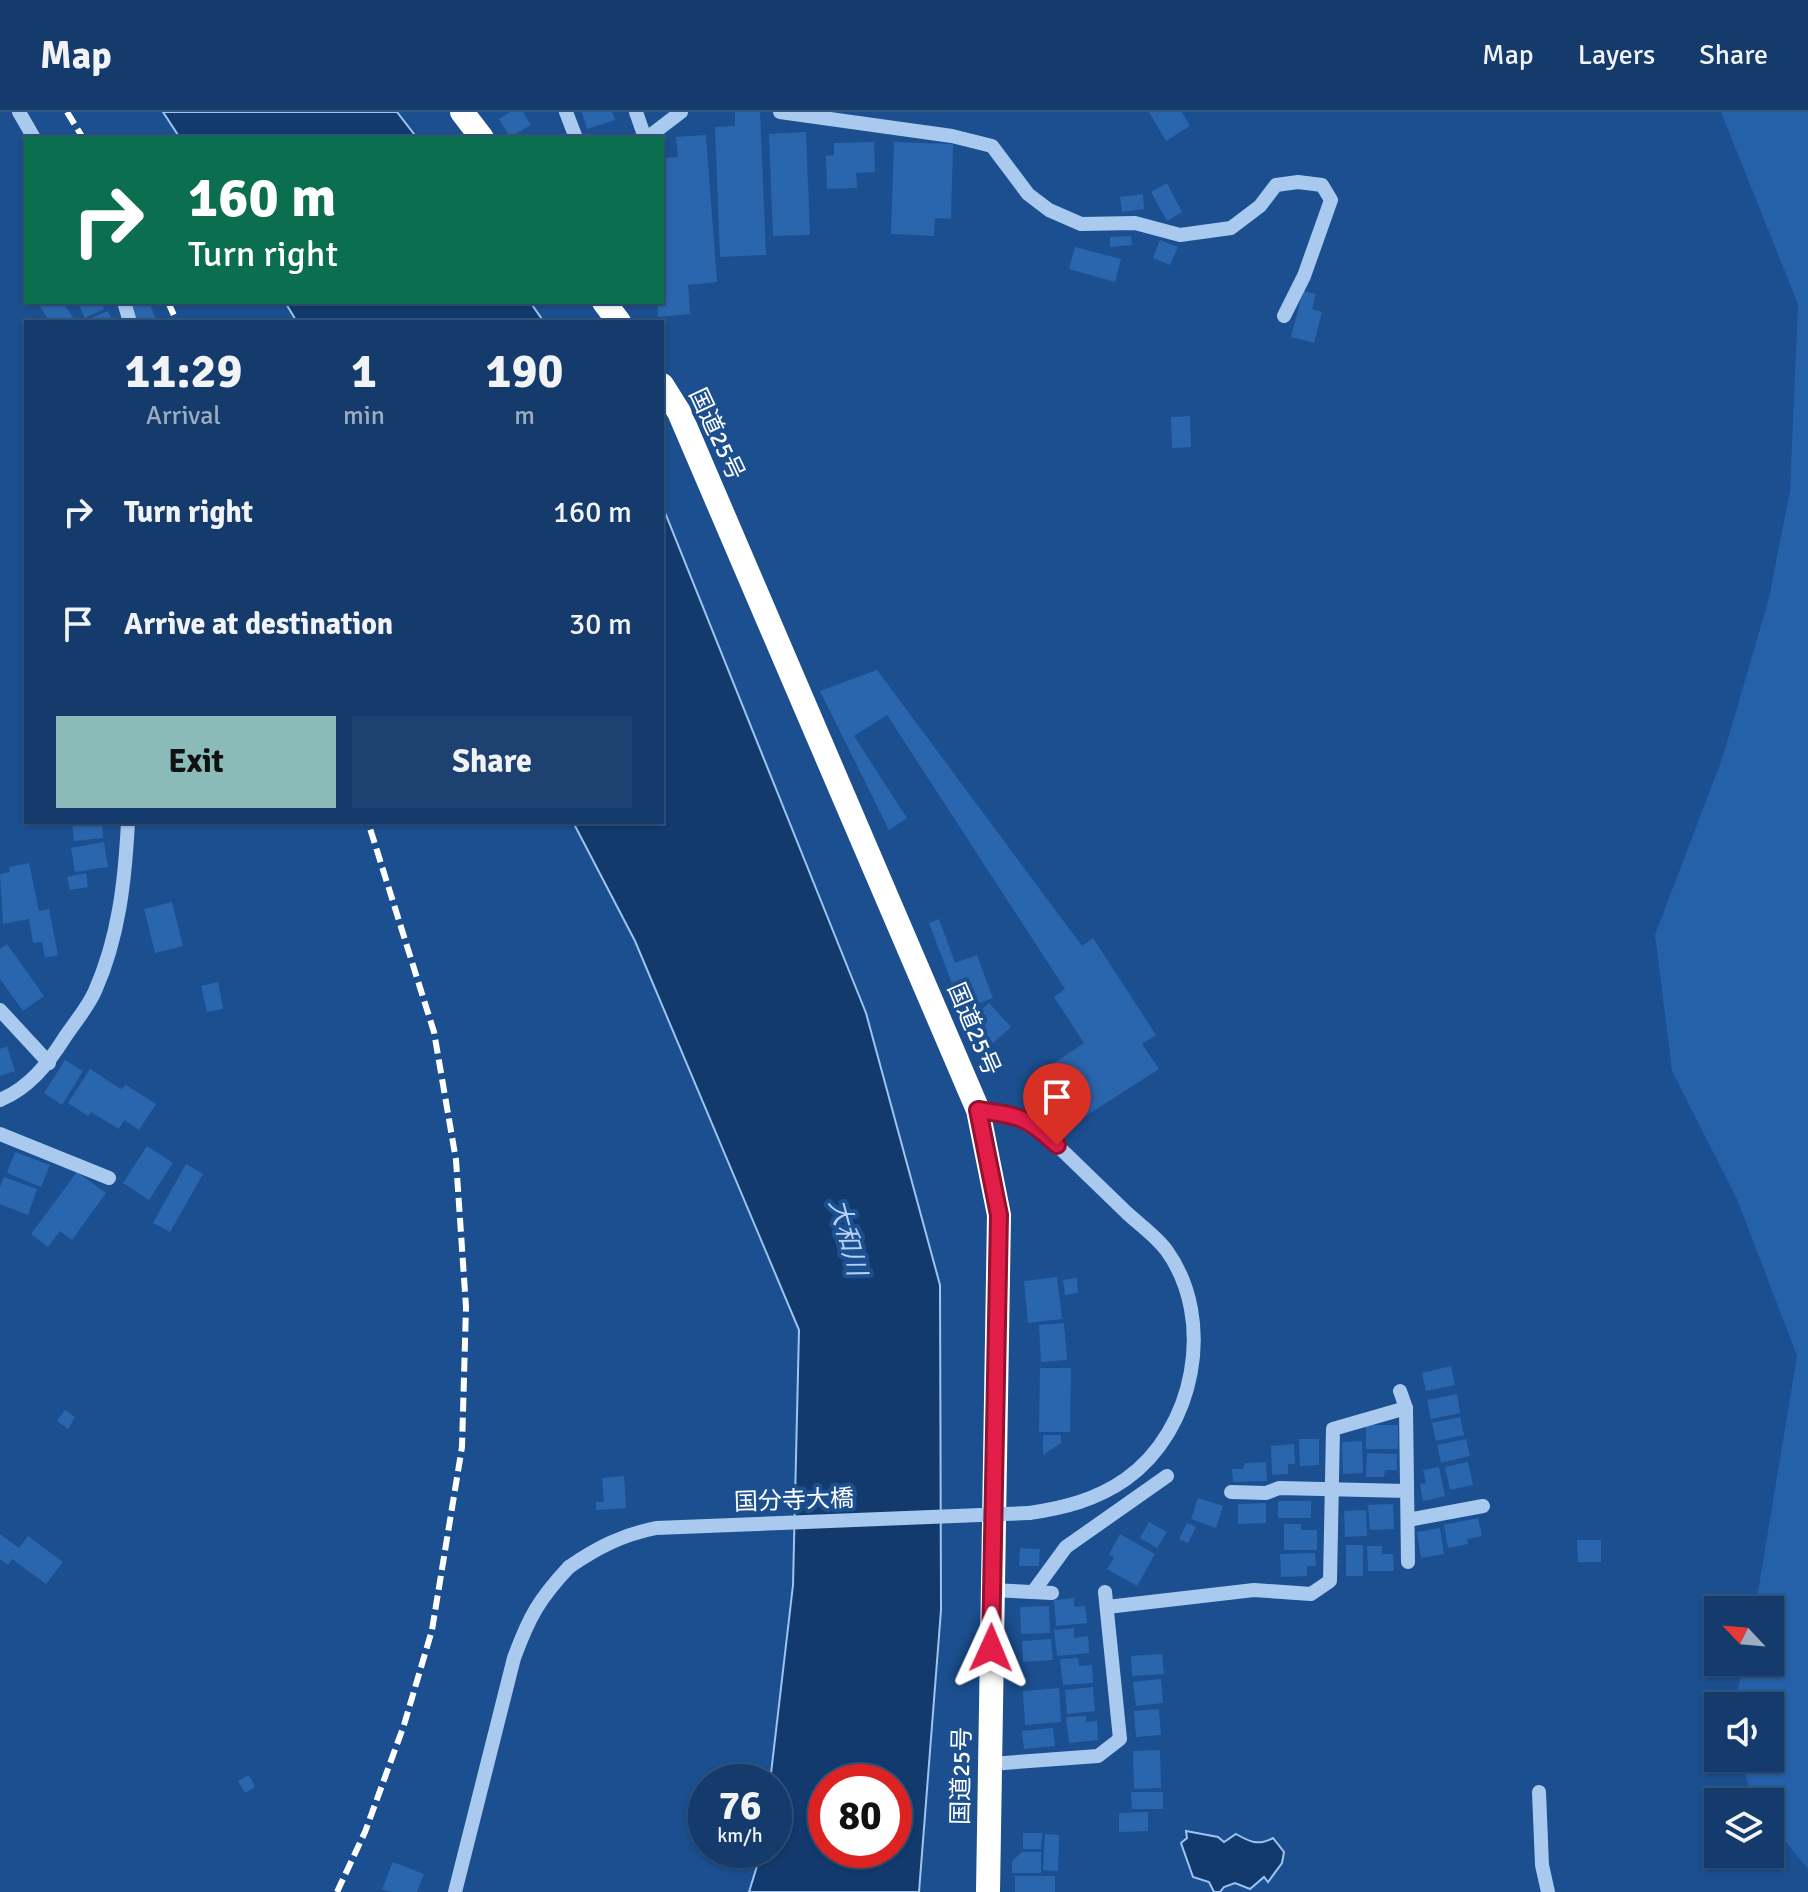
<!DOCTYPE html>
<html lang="en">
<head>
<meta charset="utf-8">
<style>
	body { margin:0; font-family:Signika,"Noto Sans JP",sans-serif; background:#1d4271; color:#f1f3f6; height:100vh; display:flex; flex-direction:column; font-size:30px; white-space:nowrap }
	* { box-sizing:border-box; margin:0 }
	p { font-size:26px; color:#9dadc1 }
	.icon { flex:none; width:44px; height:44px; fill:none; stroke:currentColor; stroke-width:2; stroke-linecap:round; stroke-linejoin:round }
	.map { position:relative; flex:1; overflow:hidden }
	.details { position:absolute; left:24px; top:208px; width:640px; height:504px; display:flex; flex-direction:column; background:#143b6b; border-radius:0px; box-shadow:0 2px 6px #0004,0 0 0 2px #33557e }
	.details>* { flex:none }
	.guide { position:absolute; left:24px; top:24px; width:640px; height:168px; border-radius:0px; box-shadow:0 2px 6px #0004,0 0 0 2px #33557e; background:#0b6e4f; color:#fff; overflow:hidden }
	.needle { width:52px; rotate:296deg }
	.buttons { position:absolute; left:1704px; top:1484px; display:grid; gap:16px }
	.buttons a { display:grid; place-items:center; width:80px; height:80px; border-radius:0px; background:#143b6b; box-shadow:0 2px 6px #0004,0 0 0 2px #33557e; font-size:40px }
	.speed { position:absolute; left:688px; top:1652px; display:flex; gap:16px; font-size:40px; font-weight:700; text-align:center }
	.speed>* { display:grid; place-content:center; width:104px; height:104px; border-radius:50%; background:#143b6b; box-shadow:0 2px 6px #0004,0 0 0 2px #33557e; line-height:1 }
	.speed small { font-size:20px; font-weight:400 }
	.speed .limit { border:12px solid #d22; background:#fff; color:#111 }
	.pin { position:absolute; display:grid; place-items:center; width:68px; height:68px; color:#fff; margin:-82px -34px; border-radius:50% 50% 50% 0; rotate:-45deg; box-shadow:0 0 8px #0007 }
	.pin .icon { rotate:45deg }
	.me { position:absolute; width:88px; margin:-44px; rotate:1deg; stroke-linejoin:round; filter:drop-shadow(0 0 6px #0008) }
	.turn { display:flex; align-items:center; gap:28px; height:168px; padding:0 32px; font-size:36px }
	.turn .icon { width:104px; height:104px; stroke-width:2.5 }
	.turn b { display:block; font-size:56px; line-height:68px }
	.eta { display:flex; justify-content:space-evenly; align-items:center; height:136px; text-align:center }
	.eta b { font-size:48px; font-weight:700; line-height:56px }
	.cta { display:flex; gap:16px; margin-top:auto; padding:16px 32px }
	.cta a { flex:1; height:92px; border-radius:0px; background:#8bbbb9; color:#111; font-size:32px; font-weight:700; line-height:92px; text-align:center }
	.cta a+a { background:#1d4271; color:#f1f3f6 }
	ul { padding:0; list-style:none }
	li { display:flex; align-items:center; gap:24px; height:112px; padding:0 32px }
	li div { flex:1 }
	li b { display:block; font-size:30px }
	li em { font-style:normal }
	header { display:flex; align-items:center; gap:48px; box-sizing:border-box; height:112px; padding:0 40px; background:#143b6b; border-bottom:2px solid #33557e }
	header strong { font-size:38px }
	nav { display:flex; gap:44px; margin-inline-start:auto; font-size:28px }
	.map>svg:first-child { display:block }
	.green { fill:#2461a8 }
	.water { fill:#123a6d; stroke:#9cc4f0; stroke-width:2; fill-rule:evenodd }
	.building { fill:#2a66ad }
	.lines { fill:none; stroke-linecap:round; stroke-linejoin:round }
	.minor { stroke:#a9c9ee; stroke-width:14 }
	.highway { stroke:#fff; stroke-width:24 }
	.rail { stroke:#fff; stroke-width:6; stroke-dasharray:14 6; stroke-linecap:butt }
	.minor-bridge { stroke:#a9c9ee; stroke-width:14 }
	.route-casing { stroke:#92132f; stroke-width:20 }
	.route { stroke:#e11d48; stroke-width:14 }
	.labels { text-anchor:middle; stroke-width:8; stroke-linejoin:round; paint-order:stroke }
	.street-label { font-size:24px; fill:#fff; stroke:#1b4f8f }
	.water-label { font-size:26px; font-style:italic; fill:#b5d3f5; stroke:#1b4f8f }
</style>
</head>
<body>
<header>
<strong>Map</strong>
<nav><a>Map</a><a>Layers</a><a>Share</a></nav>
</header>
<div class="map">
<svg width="1808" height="1780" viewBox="0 0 1808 1780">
	<rect width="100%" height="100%" fill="#1b4f8f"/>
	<!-- green -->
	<polygon class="green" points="1721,0 1808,0 1808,1757 1770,1711 1770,1690 1754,1690 1740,1646 1770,1646 1770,1594 1734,1594 1744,1550 1770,1550 1770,1498 1755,1498 1797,1244 1737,1087 1672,959 1655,823 1723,644 1769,486 1790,379 1798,192"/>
	<!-- water -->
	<g class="water">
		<polygon points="163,0 397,0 417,26 180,26"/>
		<polygon points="285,190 530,190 544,210 297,210"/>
		<path d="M662,393L866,901L940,1173L941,1498L919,1780H749L762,1738H774V1670H770L793,1473L799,1218L635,829L573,710H662ZM826,1670H894V1738H826Z"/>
		<path d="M1186,1719L1218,1725L1224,1730L1236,1722C1250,1730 1258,1734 1273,1726L1284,1740L1282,1751L1268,1770L1264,1765L1250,1777L1235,1771L1224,1775L1220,1780H1214L1209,1770L1193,1765L1181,1731L1187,1726Z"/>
	</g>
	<!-- building -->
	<g class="building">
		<polygon points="510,0 523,0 531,13 510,25 499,7"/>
		<polygon points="582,0 612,0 615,8 587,17"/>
		<polygon points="735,0 760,0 766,143 720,145 715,15 735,14"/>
		<polygon points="1149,0 1182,0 1190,14 1166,29"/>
		<polygon points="806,20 810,123 773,124 769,22"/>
		<polygon points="706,23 717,170 688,173 690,202 658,205 657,190 662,190 662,46 678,45 676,25"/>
		<polygon points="874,30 875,60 856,61 857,76 827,77 826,44 834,43 834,31"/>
		<polygon points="894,30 953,32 951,107 935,106 934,124 891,122"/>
		<polygon points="1167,71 1182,100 1167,109 1151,80"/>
		<polygon points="1143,82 1144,97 1122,100 1120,85"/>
		<polygon points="1131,124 1132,133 1110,135 1110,125"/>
		<polygon points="1160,128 1178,135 1170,153 1153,146"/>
		<polygon points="1075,135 1121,147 1115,170 1069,157"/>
		<polygon points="1303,179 1316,182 1312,197 1322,200 1314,231 1291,225"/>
		<polygon points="37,190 63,190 76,210 50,210"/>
		<polygon points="77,190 101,190 104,197 85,206"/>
		<polygon points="133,190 149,190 157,210 136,210 129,191"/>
		<polygon points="108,199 113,210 82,210"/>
		<polygon points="1190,304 1191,335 1172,336 1171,305"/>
		<polygon points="877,558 1082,834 1093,826 1156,923 1142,932 1159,957 1081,1007 1048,955 1084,931 1054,885 1065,877 887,603 854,624 907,706 889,718 820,579"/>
		<polygon points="72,710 102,710 103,726 74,729"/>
		<polygon points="104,730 108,755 75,760 71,736"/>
		<polygon points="29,751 39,799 49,797 58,843 45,846 42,830 33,831 29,807 3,812 0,762 10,760 9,755"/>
		<polygon points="86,761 88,775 70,778 67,765"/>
		<polygon points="172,790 183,834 155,841 144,797"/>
		<polygon points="939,807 955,851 977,843 993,886 962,898 929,811"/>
		<polygon points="7,832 44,884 23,899 0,867 0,837"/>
		<polygon points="218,870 223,897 207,900 201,874"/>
		<polygon points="989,891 1011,915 993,931 971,907"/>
		<polygon points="7,934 15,959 0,964 0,937"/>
		<polygon points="65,948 83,959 62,993 44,981"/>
		<polygon points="90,957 121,977 126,973 156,992 139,1018 124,1008 119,1017 91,1000 88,1004 68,991"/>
		<polygon points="147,1034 173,1051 149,1088 123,1071"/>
		<polygon points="15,1040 50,1053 41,1075 7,1061"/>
		<polygon points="186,1052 203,1062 170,1120 153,1111"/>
		<polygon points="77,1060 106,1081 72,1128 60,1119 48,1135 31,1122"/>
		<polygon points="4,1065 37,1077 28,1103 0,1092 0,1075"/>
		<polygon points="1057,1165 1062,1207 1028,1211 1024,1169"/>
		<polygon points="1077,1166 1078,1181 1065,1183 1063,1168"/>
		<polygon points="1064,1211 1067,1248 1041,1250 1039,1213"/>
		<polygon points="1451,1254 1455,1273 1426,1279 1422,1261"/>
		<polygon points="1040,1256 1071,1256 1070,1320 1039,1320"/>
		<polygon points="1457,1282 1460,1301 1431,1307 1427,1288"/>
		<polygon points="65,1298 75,1305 68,1317 57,1309"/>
		<polygon points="1460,1305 1464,1323 1436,1329 1432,1311"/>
		<rect x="1366" y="1313" width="32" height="24"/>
		<polygon points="1043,1323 1061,1323 1061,1331 1043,1343"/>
		<polygon points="1299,1327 1319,1327 1319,1353 1300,1354"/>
		<polygon points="1466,1327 1470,1344 1441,1351 1437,1333"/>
		<polygon points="1362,1329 1363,1361 1343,1362 1342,1330"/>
		<polygon points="1294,1332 1295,1352 1288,1352 1288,1362 1272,1363 1271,1334"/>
		<polygon points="1367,1341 1397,1342 1397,1358 1385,1358 1384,1365 1366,1365"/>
		<polygon points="1266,1350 1267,1369 1233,1370 1232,1357 1243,1357 1245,1351"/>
		<polygon points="1468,1350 1473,1373 1450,1378 1445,1355"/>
		<polygon points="1439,1355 1445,1384 1423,1389 1420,1372 1426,1371 1423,1358"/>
		<polygon points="624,1364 626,1396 596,1398 596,1390 604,1390 602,1366"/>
		<polygon points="1198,1386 1223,1394 1216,1416 1191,1407"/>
		<rect x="1278" y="1389" width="33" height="17"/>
		<polygon points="1266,1391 1266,1411 1238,1412 1238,1392"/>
		<polygon points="1393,1392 1394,1417 1370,1418 1368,1393"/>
		<polygon points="1366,1398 1367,1424 1345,1425 1344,1399"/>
		<polygon points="1478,1406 1482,1424 1467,1427 1468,1432 1448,1436 1444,1413"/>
		<polygon points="1149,1410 1167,1420 1157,1436 1140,1426"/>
		<polygon points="1187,1411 1196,1415 1188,1431 1179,1427"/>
		<polygon points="1284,1412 1301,1412 1301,1418 1317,1418 1317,1438 1284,1438"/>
		<polygon points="1440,1416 1444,1442 1421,1446 1417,1420"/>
		<polygon points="0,1422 19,1436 28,1424 63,1450 46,1472 12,1447 8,1453 0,1447"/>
		<polygon points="1120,1422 1155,1442 1137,1474 1107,1457 1114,1446 1109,1442"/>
		<polygon points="1577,1428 1601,1428 1601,1450 1578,1450"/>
		<rect x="1346" y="1433" width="17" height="31"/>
		<polygon points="1367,1434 1382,1434 1382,1442 1393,1442 1394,1459 1368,1459"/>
		<polygon points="1020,1436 1040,1437 1039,1454 1019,1454"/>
		<polygon points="1315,1441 1316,1454 1307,1454 1307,1464 1281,1465 1280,1442"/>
		<polygon points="1074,1486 1074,1495 1085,1494 1087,1511 1056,1514 1054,1488"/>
		<polygon points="1049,1494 1050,1521 1021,1522 1020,1495"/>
		<polygon points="1074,1516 1074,1526 1088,1524 1089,1541 1057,1544 1054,1518"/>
		<polygon points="1051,1527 1053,1548 1023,1550 1022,1529"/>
		<polygon points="1162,1542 1164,1562 1132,1564 1131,1544"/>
		<polygon points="1078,1546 1079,1554 1092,1553 1093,1571 1063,1573 1060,1547"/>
		<polygon points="1161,1567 1163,1591 1136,1594 1133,1570"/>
		<polygon points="1093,1575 1095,1599 1067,1602 1065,1578"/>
		<polygon points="1059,1576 1061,1610 1025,1613 1023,1579"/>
		<polygon points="1159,1597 1161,1623 1136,1625 1134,1599"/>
		<polygon points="1086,1604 1086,1610 1097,1609 1098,1628 1069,1631 1066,1605"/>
		<polygon points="1053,1616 1055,1634 1024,1637 1022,1619"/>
		<polygon points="1160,1638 1161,1676 1134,1677 1133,1639"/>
		<polygon points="249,1663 255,1675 245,1681 238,1669"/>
		<polygon points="1131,1680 1163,1680 1163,1697 1132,1697"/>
		<polygon points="1148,1700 1148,1719 1119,1720 1119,1701"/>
		<polygon points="1023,1721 1042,1721 1041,1737 1023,1737"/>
		<polygon points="1045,1722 1059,1723 1058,1759 1043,1758"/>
		<polygon points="1022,1740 1041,1740 1041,1761 1012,1761 1012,1749"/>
		<polygon points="393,1750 424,1762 417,1780 390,1780 382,1777"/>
		<rect x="1015" y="1764" width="40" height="16"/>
	</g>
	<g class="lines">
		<!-- minor -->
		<g class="minor">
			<polyline points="19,0 34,26"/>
			<polyline points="566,0 576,26"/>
			<polyline points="636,0 645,26"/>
			<polyline points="780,0 952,24 992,34 1028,82 1049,98 1081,112 1135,111 1180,123 1231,116 1260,94 1276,73 1298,70 1322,73 1331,88 1304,164 1284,204"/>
			<polyline points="647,26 681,0"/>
			<polyline points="124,190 130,210"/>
			<polyline points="0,898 49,951"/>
			<path d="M0,988C29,976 48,952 65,925C75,910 88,895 95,879C119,825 125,768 128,710"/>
			<path d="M978,998L1017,1003L1035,1012C1066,1042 1096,1071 1127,1101C1140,1113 1157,1125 1167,1139C1216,1208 1195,1318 1126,1367C1096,1388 1064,1396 1029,1401"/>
			<polyline points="0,1022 109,1066"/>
			<polyline points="1400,1279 1406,1296 1408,1450"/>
			<polyline points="1231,1380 1266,1381 1279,1376 1407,1379"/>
			<polyline points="1408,1408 1483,1394"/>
			<polyline points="992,1478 1052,1481"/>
			<polyline points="1033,1480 1066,1435 1167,1364"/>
			<polyline points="1107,1495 1254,1478 1311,1482 1330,1469 1333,1317 1406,1296"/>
			<polyline points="990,1652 1098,1644 1120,1627 1105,1480"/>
			<polyline points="1539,1680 1542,1753 1548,1780"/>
			<path d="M455,1780L514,1546C529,1505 539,1487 569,1455"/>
		</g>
		<!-- highway -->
		<g class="highway">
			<polyline points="462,0 482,26"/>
			<polyline points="604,190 619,210"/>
			<polyline points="662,273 679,300 978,998 999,1103 988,1780"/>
		</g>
		<!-- rail -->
		<g class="rail">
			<polyline points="67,0 83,26"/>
			<polyline points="168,190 177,210"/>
			<polyline points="337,1780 365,1720 404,1613 432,1518 462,1335 466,1195 456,1048 434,920 368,710"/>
		</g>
		<!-- minor-bridge -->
		<path class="minor-bridge" d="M569,1455C598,1435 622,1423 656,1416L1029,1401"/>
	</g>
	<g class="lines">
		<!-- route casing -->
		<g class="route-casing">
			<path id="route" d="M991,1536L999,1103L978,998C1019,1004 1026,1004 1057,1033"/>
		</g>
		<!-- route -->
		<use href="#route" class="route"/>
	</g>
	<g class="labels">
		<!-- street labels -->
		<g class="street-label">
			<text transform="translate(717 322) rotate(65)" y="8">国道25号</text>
			<text transform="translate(974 917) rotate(67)" y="8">国道25号</text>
			<text transform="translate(794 1388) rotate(-2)" y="8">国分寺大橋</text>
			<text transform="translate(961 1664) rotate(-89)" y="8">国道25号</text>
		</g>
		<!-- water labels -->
		<g class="water-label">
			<text transform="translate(848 1125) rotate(75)" y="9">大和川</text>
		</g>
	</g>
</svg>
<div class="buttons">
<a><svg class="needle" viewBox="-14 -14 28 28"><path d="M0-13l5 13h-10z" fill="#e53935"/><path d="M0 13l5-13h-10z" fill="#9dadc1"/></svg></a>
<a><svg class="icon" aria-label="sound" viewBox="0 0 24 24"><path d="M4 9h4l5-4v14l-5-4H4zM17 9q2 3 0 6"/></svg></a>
<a><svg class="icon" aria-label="layers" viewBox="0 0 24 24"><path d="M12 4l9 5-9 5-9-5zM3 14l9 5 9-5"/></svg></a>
</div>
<div class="speed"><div>76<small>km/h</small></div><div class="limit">80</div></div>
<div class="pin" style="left:1057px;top:1033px;background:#d93025"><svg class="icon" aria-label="arrive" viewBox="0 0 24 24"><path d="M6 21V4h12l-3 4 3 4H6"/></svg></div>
<svg class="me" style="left:991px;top:1536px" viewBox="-20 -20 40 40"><path d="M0-17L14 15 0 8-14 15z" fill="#e11d48" stroke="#fff" stroke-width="4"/></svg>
<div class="guide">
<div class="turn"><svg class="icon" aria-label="right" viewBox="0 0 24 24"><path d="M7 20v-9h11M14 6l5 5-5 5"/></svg><div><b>160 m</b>Turn right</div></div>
</div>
<section class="details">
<div class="eta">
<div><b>11:29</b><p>Arrival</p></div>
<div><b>1</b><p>min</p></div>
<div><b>190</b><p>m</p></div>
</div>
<ul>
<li><svg class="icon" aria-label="right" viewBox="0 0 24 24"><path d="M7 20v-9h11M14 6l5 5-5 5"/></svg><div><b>Turn right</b></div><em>160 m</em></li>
<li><svg class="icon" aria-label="arrive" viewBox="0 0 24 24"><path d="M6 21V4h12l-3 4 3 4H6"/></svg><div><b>Arrive at destination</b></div><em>30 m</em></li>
</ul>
<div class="cta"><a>Exit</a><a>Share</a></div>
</section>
</div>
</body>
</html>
